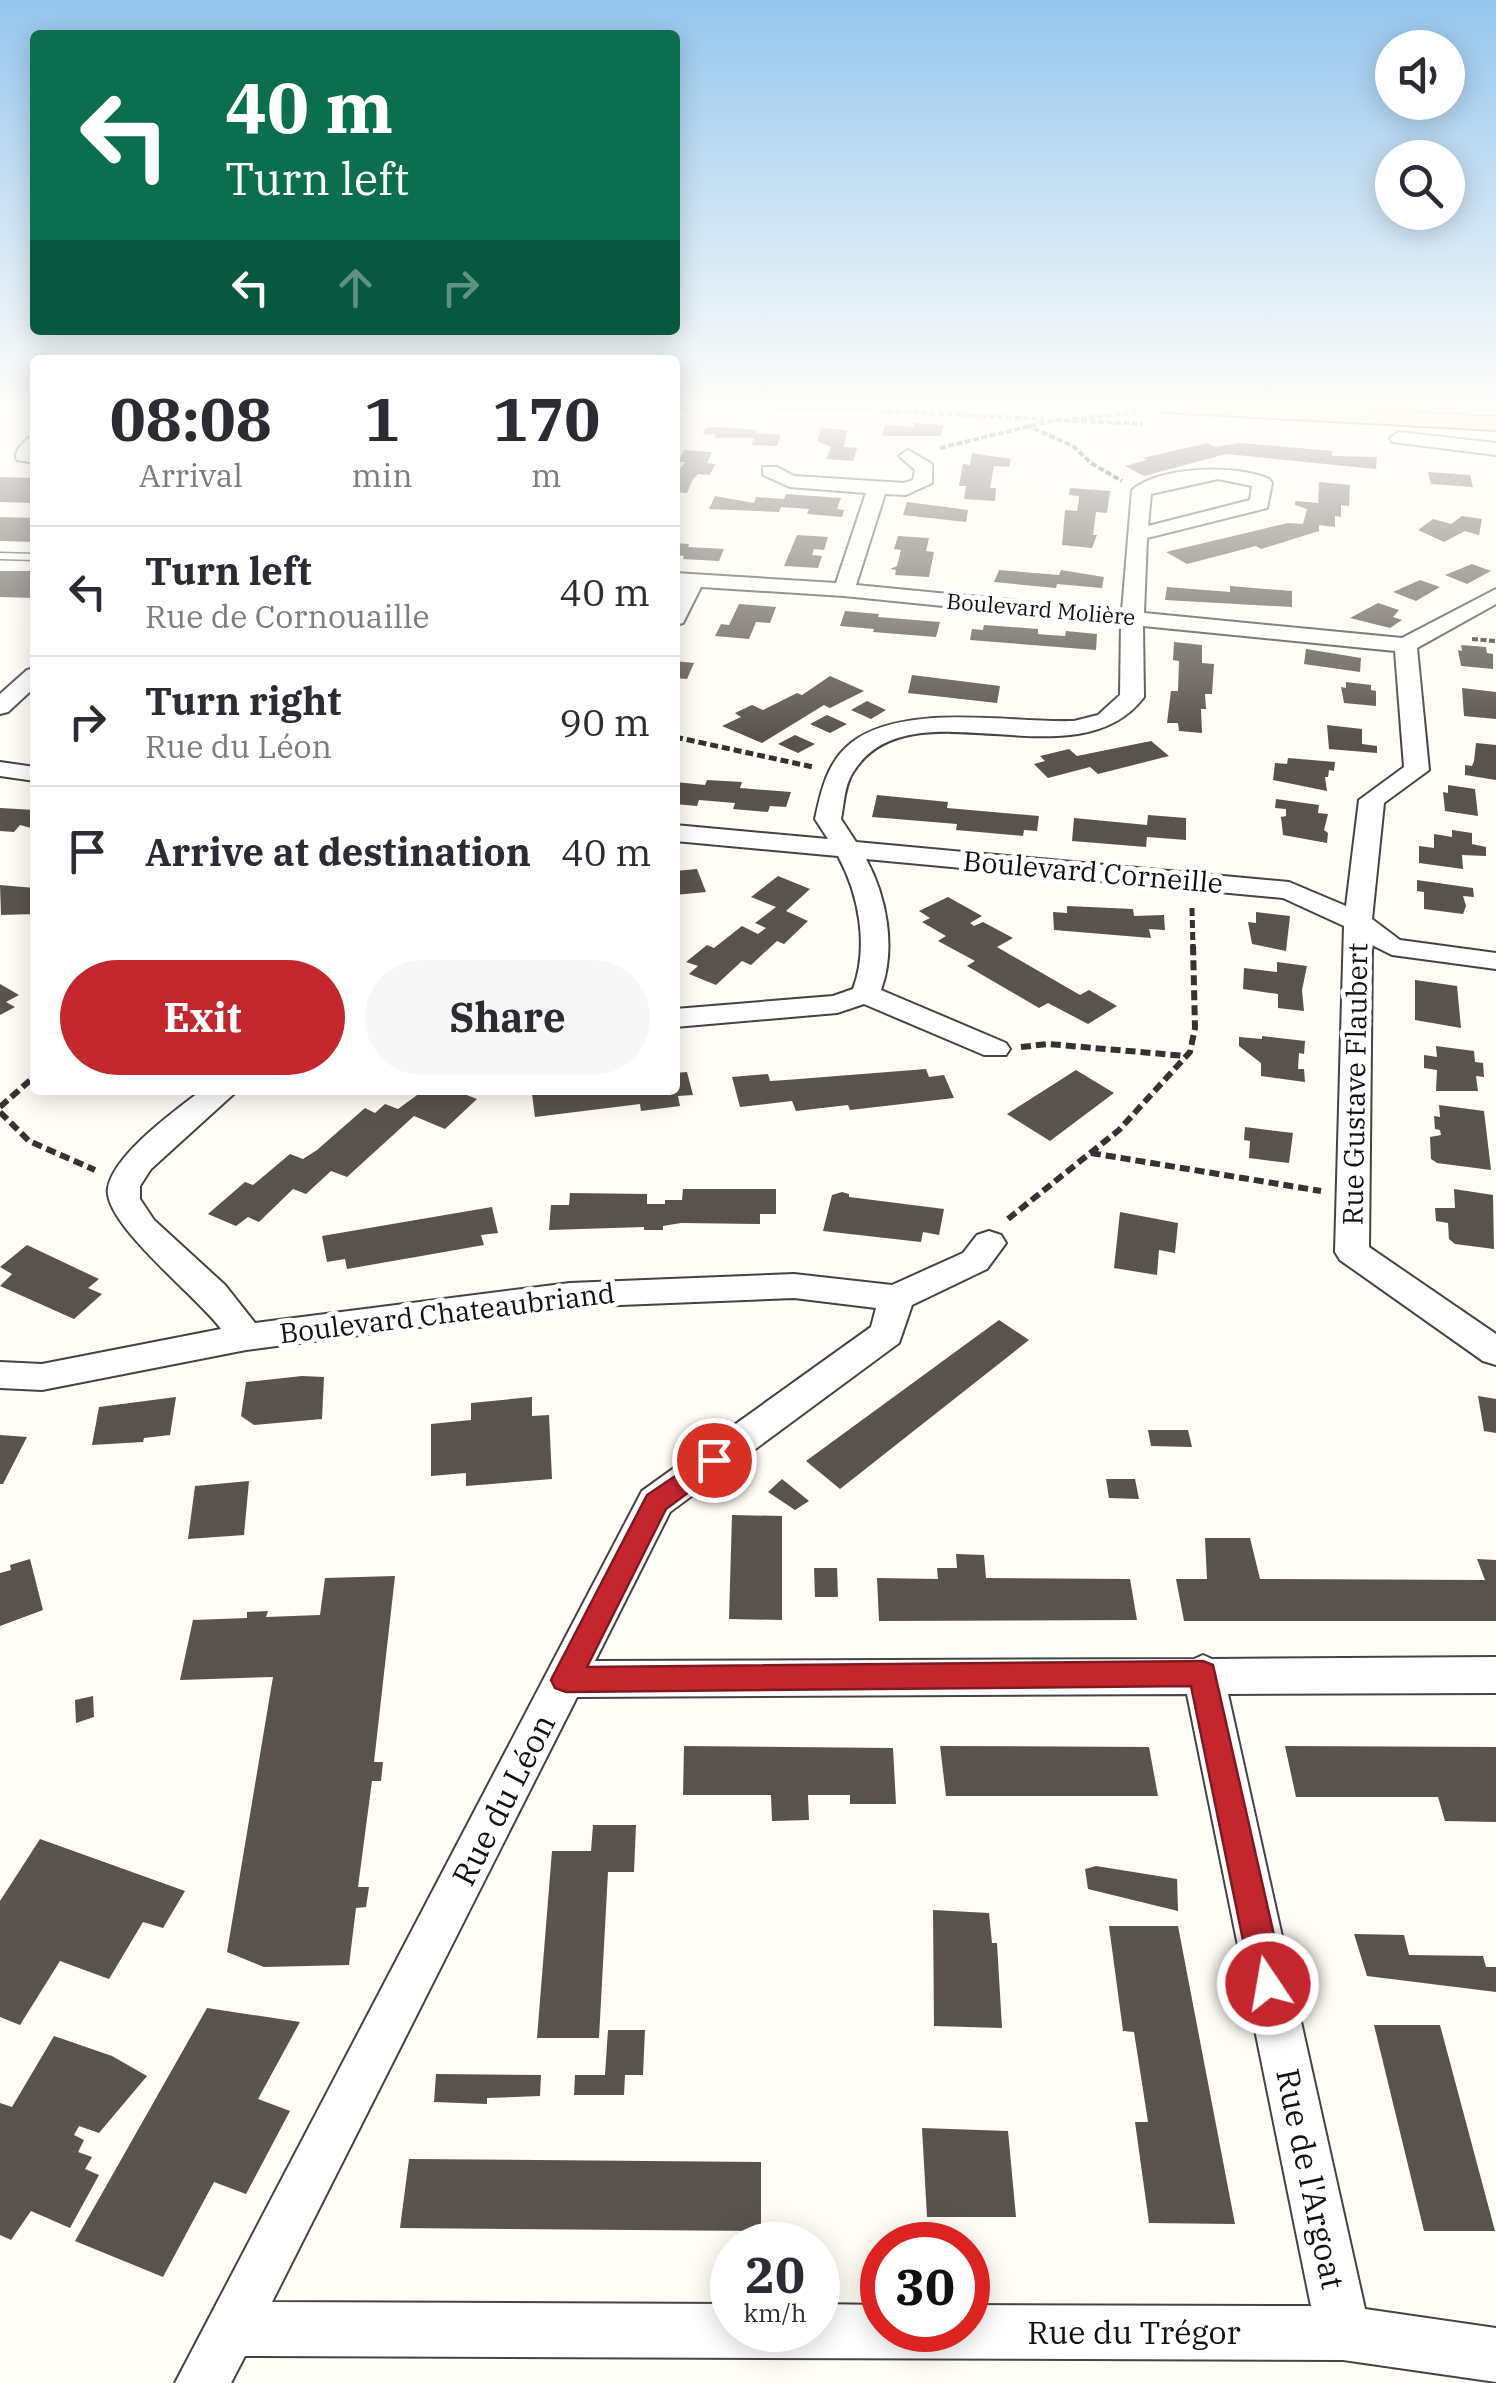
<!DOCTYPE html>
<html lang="en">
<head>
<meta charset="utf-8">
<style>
	body { margin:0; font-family:"IBM Plex Serif",serif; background:#f7f7f7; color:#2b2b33; height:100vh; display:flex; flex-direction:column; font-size:38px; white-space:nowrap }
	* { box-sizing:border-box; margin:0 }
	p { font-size:32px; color:#7c7c81 }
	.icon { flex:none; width:55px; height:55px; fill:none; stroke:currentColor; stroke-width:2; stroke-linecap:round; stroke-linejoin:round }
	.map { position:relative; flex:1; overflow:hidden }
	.details { position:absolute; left:30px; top:355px; width:650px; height:740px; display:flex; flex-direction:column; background:#fff; border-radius:10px; box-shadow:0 5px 25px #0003 }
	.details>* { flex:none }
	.banner { position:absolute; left:30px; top:30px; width:650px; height:305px; border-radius:10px; box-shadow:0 5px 25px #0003; background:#0b6e4f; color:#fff; overflow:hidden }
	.buttons { position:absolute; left:1375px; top:30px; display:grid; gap:20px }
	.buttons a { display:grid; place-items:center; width:90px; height:90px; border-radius:50%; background:#fff; box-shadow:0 5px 25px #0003; font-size:50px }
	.speed { position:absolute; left:710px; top:2222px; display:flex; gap:20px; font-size:50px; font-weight:700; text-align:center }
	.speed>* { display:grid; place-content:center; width:130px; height:130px; border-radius:50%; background:#fff; box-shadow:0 5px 25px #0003; line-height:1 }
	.speed small { font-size:25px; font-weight:400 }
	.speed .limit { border:15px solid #d22; background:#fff; color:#111 }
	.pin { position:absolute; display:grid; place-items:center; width:85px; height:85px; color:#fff; margin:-42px; border:5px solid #fff; border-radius:50%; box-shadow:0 2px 10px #0007 }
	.me { position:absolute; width:110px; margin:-55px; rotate:348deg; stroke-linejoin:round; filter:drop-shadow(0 0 8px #0008) }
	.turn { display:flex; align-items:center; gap:35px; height:210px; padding:0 30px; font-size:45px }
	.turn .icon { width:130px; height:130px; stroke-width:2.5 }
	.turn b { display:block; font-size:70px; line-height:85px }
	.lanes { display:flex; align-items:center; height:95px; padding:0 30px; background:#0003; justify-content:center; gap:50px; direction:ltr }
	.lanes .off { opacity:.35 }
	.eta { display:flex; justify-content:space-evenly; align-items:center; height:170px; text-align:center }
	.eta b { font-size:60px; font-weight:700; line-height:70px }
	.cta { display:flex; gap:20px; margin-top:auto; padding:20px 30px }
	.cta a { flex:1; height:115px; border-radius:60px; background:#c4262e; color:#fff; font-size:40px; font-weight:700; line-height:115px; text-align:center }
	.cta a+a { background:#f7f7f7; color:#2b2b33 }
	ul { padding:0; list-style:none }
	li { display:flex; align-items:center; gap:30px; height:130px; padding:0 30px; border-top:2px solid #e1e1e2 }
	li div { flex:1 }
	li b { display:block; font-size:38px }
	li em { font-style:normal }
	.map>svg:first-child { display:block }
	.building { fill:#5a524d }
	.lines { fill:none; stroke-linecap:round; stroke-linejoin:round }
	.service-casing { stroke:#444; stroke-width:3 }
	.minor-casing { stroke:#444; stroke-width:4 }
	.primary-casing { stroke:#222; stroke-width:4 }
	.path-far2 { stroke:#333; stroke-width:4; stroke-dasharray:6 2.5; stroke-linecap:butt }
	.path-far1 { stroke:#333; stroke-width:5; stroke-dasharray:8 4; stroke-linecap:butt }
	.path { stroke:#333; stroke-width:6; stroke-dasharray:10 5; stroke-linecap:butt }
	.service { fill:#fff; fill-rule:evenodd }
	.minor { fill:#fff; fill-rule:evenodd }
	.primary { fill:#f9d66b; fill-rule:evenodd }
	.tram { stroke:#c4262e; stroke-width:2.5 }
	.route { fill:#c4262e; stroke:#7f191e; stroke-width:2.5 }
	.labels { text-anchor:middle; stroke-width:10; stroke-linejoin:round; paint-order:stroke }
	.far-street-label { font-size:22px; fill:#111; stroke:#fff }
	.street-label { font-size:28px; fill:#111; stroke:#fff }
	.near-street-label { font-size:32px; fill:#111; stroke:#fff }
</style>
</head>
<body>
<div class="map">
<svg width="1496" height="2383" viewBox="0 0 1496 2383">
	<rect width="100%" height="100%" fill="#fffdf5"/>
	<!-- building -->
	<g class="building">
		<polygon points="915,423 944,425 941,436 882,436 885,425 914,427"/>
		<polygon points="719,427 757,430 756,433 781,435 777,446 751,445 754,438 714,438 716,435 703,434 706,428"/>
		<polygon points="821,428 847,430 844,447 857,448 853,461 826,459 831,447 817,441"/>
		<polygon points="1207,443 1215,447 1240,443 1332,451 1332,456 1377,457 1376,469 1226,454 1144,476 1125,466 1147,460 1143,458"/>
		<polygon points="684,450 712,452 707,463 715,464 710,475 698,474 693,479 687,493 675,492 675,476 685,462 678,462"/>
		<polygon points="972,453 1011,459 1009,467 994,466 990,488 996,488 995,501 964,499 966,486 959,486 963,464 970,465"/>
		<polygon points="1428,472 1470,475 1473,487 1431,484"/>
		<polygon points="0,477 35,478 35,503 0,502"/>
		<polygon points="1319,482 1350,485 1349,506 1341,505 1341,517 1335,516 1335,527 1319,525 1319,531 1261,549 1256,546 1187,564 1166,552 1288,523 1303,524 1307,509 1295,505 1295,501 1318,503"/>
		<polygon points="1070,488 1110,491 1107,513 1096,512 1093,535 1097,535 1092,548 1062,545 1065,510 1077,511 1079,499 1079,496 1069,495"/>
		<polygon points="786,494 841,498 837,509 844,510 842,517 807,514 809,509 781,507 779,512 709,509 715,496 754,503 756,497 784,499"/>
		<polygon points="907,502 968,510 966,522 903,515"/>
		<polygon points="1462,516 1482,519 1479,535 1465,531 1444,542 1418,530 1433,519 1451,524"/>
		<polygon points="0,517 35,518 35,542 0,541"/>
		<polygon points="797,535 828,537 824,550 814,549 812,555 822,556 818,568 784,566"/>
		<polygon points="898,536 929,538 926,551 934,552 929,577 895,575 896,570 890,569 897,566 901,550 894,549"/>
		<polygon points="675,543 689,544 688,547 724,549 719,561 683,559 684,556 675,555"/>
		<polygon points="1472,564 1491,571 1467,584 1445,575"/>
		<polygon points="999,570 1059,575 1061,570 1104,577 1102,588 1057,584 1056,588 994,582"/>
		<polygon points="0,571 35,571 35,598 0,597"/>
		<polygon points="1420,580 1440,587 1416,601 1393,592"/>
		<polygon points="1230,586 1292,591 1292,607 1165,600 1167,587 1230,592"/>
		<polygon points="1378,603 1399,610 1393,617 1402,620 1390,628 1350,618"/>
		<polygon points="739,604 776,607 770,623 756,622 749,639 715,636 721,624 729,625"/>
		<polygon points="845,611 879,614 878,617 940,622 936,637 873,632 874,629 840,626"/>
		<polygon points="984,625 1038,629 1038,634 1049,635 1065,636 1066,631 1097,634 1096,650 970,640 972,629 983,630"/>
		<polygon points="1174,642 1202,645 1202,663 1214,664 1212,694 1205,694 1206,709 1201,709 1202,733 1179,731 1178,723 1167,723 1171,691 1178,691 1179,661 1173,660"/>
		<polygon points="1461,645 1486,647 1487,653 1493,654 1493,669 1461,666 1458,650 1462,651"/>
		<polygon points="1306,649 1361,658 1360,672 1304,664"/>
		<polygon points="675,661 694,663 687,679 675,678"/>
		<polygon points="912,675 1000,686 997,703 908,693"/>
		<polygon points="830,676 864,691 830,708 824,705 762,743 722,726 741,717 735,713 752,705 763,710 797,693 802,695"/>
		<polygon points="1346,682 1371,685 1371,690 1376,691 1376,706 1344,703 1341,687 1346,688"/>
		<polygon points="1462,688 1496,692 1496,719 1464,716"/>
		<polygon points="867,701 886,710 871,719 851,710"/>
		<polygon points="827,715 847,724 830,733 810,724"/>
		<polygon points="1327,725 1362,729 1362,744 1377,746 1377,753 1329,749"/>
		<polygon points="795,735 815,744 798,753 778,744"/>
		<polygon points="1151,741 1169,756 1098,774 1090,767 1048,778 1034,764 1045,761 1040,756 1069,749 1077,756"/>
		<polygon points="1476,743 1496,745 1496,780 1465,775 1465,765 1472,766 1474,761"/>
		<polygon points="1288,758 1335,762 1334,771 1329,770 1328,777 1325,777 1327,791 1273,780 1275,763 1287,764"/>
		<polygon points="707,780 742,782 740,788 791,792 786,807 770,806 768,812 733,809 735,803 699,800 697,806 675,804 675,782 705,785"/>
		<polygon points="1448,785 1475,789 1478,816 1445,811 1443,792 1448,793"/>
		<polygon points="877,795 948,802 947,808 1039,816 1037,831 1024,830 1023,836 956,830 957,824 872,817"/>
		<polygon points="1276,799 1319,805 1318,813 1328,814 1324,830 1328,833 1327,843 1283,835 1281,817 1286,816 1286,809 1275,808"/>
		<polygon points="0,808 35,810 35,829 20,825 14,832 0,831"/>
		<polygon points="1148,815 1186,818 1186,840 1147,837 1146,847 1072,841 1074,818 1147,825"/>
		<polygon points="1452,830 1472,833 1472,844 1486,847 1486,856 1462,855 1463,869 1419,863 1419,846 1434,848 1434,834 1452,837"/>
		<polygon points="697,869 706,892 675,895 675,871"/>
		<polygon points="778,876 810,889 786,911 808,921 784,944 777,941 751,965 742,961 716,985 689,974 698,966 686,962 707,945 714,948 742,926 758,934 766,928 755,923 776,907 751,897"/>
		<polygon points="1417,880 1473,888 1474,897 1463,896 1466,906 1463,914 1424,909 1424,892 1417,891"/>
		<polygon points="0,885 35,888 35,914 1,915"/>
		<polygon points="948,897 982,916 970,923 974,926 983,922 1013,938 997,947 1080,995 1089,990 1117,1006 1088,1024 1048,1003 1039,1008 967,966 975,961 938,941 946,936 922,922 930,918 919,911"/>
		<polygon points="1067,906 1133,909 1134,916 1164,915 1165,930 1149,929 1151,938 1054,930 1053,912 1067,913"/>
		<polygon points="1256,912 1290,916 1286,951 1252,944 1248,922 1256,923"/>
		<polygon points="1277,962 1307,966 1302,990 1304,1011 1278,1008 1278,994 1243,989 1244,968 1277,972"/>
		<polygon points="1415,980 1457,986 1461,1028 1415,1020"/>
		<polygon points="0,984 19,995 6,1002 15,1007 0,1015"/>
		<polygon points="1262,1036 1305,1041 1304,1054 1299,1053 1298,1069 1304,1069 1305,1082 1261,1076 1261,1063 1239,1046 1239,1037 1262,1039"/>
		<polygon points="1436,1046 1474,1051 1475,1062 1483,1063 1484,1077 1476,1076 1478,1091 1436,1091 1437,1070 1424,1068 1424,1055 1437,1057"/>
		<polygon points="926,1069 929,1077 944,1075 954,1098 850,1110 848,1105 796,1111 792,1101 740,1107 732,1077 768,1074 770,1081 786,1080"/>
		<polygon points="1076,1070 1114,1093 1050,1141 1007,1114"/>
		<polygon points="687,1072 693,1095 678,1096 680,1106 641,1111 640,1104 535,1117 532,1094 548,1090 675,1090 675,1073"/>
		<polygon points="424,1090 454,1090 477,1099 445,1129 414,1116 347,1177 331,1171 306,1194 293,1189 259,1222 248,1217 236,1226 208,1214 245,1182 253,1185 290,1154 303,1159 317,1150 365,1108 375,1113 385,1104 398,1109"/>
		<polygon points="1439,1105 1484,1111 1491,1170 1437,1163 1431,1159 1430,1137 1441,1135 1440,1130 1435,1129 1434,1116 1440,1117"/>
		<polygon points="1245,1127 1293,1133 1289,1163 1249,1158 1250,1141 1244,1140"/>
		<polygon points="683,1189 776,1189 776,1214 760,1214 760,1224 681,1223 663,1226 663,1230 644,1230 644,1227 549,1230 551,1205 569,1205 570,1193 647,1194 647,1204 665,1204 665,1200 682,1200"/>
		<polygon points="1454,1189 1493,1195 1494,1249 1455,1244 1449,1239 1448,1223 1436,1221 1435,1208 1455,1208"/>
		<polygon points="842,1192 849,1194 849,1197 944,1209 939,1235 923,1232 921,1242 823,1231 832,1195"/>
		<polygon points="492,1207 498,1233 481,1235 484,1245 347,1269 345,1259 327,1262 322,1236"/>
		<polygon points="1120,1212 1178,1223 1175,1253 1159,1250 1157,1275 1114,1268"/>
		<polygon points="27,1245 99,1279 88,1288 102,1294 74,1319 0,1286 12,1274 0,1267"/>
		<polygon points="999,1320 1029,1340 840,1489 806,1461"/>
		<polygon points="302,1376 324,1377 322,1419 254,1425 241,1416 246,1382"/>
		<polygon points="1478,1396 1496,1399 1496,1433 1484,1431"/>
		<polygon points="176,1397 170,1435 144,1438 143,1442 92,1445 99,1407"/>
		<polygon points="532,1397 532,1416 549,1415 552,1479 466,1486 466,1473 431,1476 431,1424 471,1420 471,1403"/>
		<polygon points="1148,1430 1188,1430 1192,1447 1151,1446"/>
		<polygon points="0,1435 27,1437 3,1484 0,1484"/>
		<polygon points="782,1479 809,1501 795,1510 768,1492"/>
		<polygon points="1106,1479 1135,1479 1139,1499 1109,1498"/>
		<polygon points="249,1481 244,1535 188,1539 195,1486"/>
		<polygon points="732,1515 782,1516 782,1620 729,1619"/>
		<polygon points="1205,1538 1250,1538 1260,1579 1485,1580 1477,1559 1496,1560 1496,1621 1184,1621 1176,1579 1207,1579"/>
		<polygon points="956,1554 984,1555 986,1578 1130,1579 1137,1620 879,1621 877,1578 938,1579 937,1568 957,1568"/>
		<polygon points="30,1559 43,1610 0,1626 0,1573 11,1570 10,1565"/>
		<polygon points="814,1568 837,1568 838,1597 815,1597"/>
		<polygon points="395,1576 374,1762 383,1762 381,1781 372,1781 358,1887 369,1887 366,1907 356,1908 349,1965 264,1967 227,1952 273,1677 180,1680 193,1620 247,1618 247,1612 268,1611 266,1617 320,1615 325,1578"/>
		<polygon points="93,1696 94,1717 76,1723 75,1700"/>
		<polygon points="684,1746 893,1748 896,1804 850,1804 850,1795 808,1795 809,1820 772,1821 771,1795 683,1795"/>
		<polygon points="940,1746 1149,1747 1158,1796 946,1796"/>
		<polygon points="1285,1746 1496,1747 1496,1822 1445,1821 1438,1797 1296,1797"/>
		<polygon points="593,1825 636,1825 634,1872 608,1872 599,2038 537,2038 552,1851 591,1851"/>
		<polygon points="40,1839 185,1891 163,1928 143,1922 109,1979 60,1961 20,2025 0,2017 0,1901"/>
		<polygon points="1096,1866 1177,1879 1178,1911 1088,1889 1085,1869"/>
		<polygon points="933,1910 989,1913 992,1943 997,1943 1002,2028 934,2026"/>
		<polygon points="1109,1926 1178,1926 1235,2224 1149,2223 1135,2122 1148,2122 1134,2032 1123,2031"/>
		<polygon points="1354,1934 1404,1935 1409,1955 1483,1956 1486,1967 1496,1967 1496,1992 1367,1976"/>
		<polygon points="207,2008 300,2022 258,2099 290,2111 246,2194 214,2182 163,2277 75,2241"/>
		<polygon points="1374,2025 1440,2025 1495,2231 1424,2231"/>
		<polygon points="608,2030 645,2030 643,2075 625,2075 624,2095 574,2095 575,2075 605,2075"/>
		<polygon points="54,2036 112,2056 147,2076 99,2133 79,2126 74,2135 84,2140 78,2152 92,2157 85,2169 99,2175 70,2228 31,2211 11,2240 0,2235 0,2103 12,2107"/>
		<polygon points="436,2074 541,2075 540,2096 487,2098 487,2104 434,2102"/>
		<polygon points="922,2128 1008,2131 1016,2217 927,2217"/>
		<polygon points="409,2159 761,2162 761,2231 400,2228"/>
	</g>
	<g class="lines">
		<!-- service casing -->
		<g class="service-casing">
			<polygon id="service" points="0,553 35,554 35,560 0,559"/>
		</g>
		<!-- minor casing -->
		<g class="minor-casing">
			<g id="minor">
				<polygon points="1399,432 1496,443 1496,455 1392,442 1390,438"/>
				<path d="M35,435V463L17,460C12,452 27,437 35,435Z"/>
				<path d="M908,450L932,464V483L906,495L885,494L856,585L1122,611L1132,490C1160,466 1236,464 1269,479L1272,483L1267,508L1147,538L1144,613L1402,638L1496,589V604L1417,648L1429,770L1384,803L1372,919L1400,940L1496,953V969L1392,955L1372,945L1369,1247L1496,1334V1365L1483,1361L1340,1260L1335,1252L1344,926L1283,898L866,859C887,897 896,949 881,990L1006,1043L1010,1049L1006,1055H984L864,1004L837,1013L675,1027V1009L833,996L853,989C869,947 859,894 838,856L675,841V825L828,839L815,819C821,791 827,762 851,743C903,702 1012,723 1074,721L1098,715L1120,695L1121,624L844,596L701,587L683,623L675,625V596L680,586L675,585V573L836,583L866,493L790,487L763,475V467H777L794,476L904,483L913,480L915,470L899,456ZM1218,479L1252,486L1250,500L1148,526L1151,494ZM1143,626L1395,651L1404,767L1359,800L1346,906L1289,882L856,842L841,819C844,805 844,787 852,774C908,679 1075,788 1144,697Z"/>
				<polygon points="35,668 35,687 8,712 0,714 0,694 27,670"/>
				<polygon points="0,762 35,767 35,781 0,776"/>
				<path d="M202,1090H238L151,1169L140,1186V1199L154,1220L225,1285L255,1323L570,1283L794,1274L892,1285L963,1253L977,1235L989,1231L1001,1235L1006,1243L987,1269L912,1305L899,1343L670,1512L595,1661L1194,1659L1203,1655L1212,1659L1496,1657V1693L1228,1694L1365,2309L1496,2328V2382L1343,2360L245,2356L231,2383H175L642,1491L871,1327L876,1308L794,1298L570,1307L246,1350L42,1390L0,1388V1362L42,1364L221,1329C199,1298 102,1223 108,1188C114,1154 176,1110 202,1090ZM1187,1694L1311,2306L968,2305V2330H882V2305L818,2304V2330H732V2304L272,2302L577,1697Z"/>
			</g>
		</g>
		<!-- primary casing -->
		<g class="primary-casing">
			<polygon id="primary" points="1150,403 1321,403 1496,412 1496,430 1164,412 1154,409"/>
		</g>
		<!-- path-far2 -->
		<g class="path-far2">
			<polyline points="1071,403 1135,408"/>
			<polyline points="675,411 703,407 864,410 1043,419"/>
			<polyline points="1072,419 1133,413 1136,409"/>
			<polyline points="1026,425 1073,446 1091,463 1122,481"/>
			<polyline points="940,448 1054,420 1143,424"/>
			<polyline points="1472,639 1496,641"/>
		</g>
		<!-- path-far1 -->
		<g class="path-far1">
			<polyline points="675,737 813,767"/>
			<polyline points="1192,908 1193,948"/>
		</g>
		<!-- path -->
		<g class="path">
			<polyline points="1021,1047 1048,1044 1186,1056"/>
			<polyline points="0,1107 35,1076"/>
			<polyline points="0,1112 29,1141 95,1170"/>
			<polyline points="1091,1153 1321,1191"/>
			<polyline points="1008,1219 1119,1130 1190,1052 1195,1028 1193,945"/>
		</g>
		<!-- service -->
		<use href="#service" class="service"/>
		<!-- minor -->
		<use href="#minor" class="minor"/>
		<!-- primary -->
		<use href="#primary" class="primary"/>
		<!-- tram -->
		<polyline class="tram" points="1274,403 1496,416"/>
	</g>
	<!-- sky -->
	<linearGradient id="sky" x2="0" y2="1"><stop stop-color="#95c6ee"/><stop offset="0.55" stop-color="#fffefa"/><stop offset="1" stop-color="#fffefa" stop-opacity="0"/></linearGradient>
	<rect width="1496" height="736" fill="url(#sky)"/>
	<!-- route -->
	<polygon class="route" points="714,1450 723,1453 727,1460 723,1467 666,1509 587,1667 1203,1661 1213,1665 1285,1984 1280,1995 1268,2000 1257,1995 1252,1984 1191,1686 566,1692 555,1688 551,1680 647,1495"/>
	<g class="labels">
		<!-- far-street labels -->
		<g class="far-street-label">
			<text transform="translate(1041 609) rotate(5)" y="8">Boulevard Molière</text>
		</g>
		<!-- street labels -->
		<g class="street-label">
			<text transform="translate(1093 872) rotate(5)" y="10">Boulevard Corneille</text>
			<text transform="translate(1355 1084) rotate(-89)" y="10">Rue Gustave Flaubert</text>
			<text transform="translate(447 1313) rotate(-7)" y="10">Boulevard Chateaubriand</text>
		</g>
		<!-- near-street labels -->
		<g class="near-street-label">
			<text transform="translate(504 1800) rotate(-63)" y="11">Rue du Léon</text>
			<text transform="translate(1310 2179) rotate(78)" y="11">Rue de l'Argoat</text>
			<text x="1134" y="2344">Rue du Trégor</text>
		</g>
	</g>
</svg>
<div class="buttons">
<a><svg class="icon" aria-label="sound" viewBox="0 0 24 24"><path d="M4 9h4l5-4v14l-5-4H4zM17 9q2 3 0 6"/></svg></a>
<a><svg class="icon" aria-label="search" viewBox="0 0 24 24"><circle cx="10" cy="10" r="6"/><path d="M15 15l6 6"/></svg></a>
</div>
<div class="speed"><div>20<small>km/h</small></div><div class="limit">30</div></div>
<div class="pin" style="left:714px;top:1460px;background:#d93025"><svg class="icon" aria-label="arrive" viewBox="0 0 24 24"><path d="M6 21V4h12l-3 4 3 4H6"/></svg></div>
<svg class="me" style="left:1268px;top:1984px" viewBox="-20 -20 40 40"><circle r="17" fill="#c4262e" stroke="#fff" stroke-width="3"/><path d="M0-11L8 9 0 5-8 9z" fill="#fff"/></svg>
<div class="banner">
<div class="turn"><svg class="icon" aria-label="left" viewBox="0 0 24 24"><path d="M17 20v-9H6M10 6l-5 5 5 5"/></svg><div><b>40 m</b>Turn left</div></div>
<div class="lanes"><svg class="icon" aria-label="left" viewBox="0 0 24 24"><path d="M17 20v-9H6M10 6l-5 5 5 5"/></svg><svg class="icon off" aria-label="ahead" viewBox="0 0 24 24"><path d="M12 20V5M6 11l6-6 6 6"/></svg><svg class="icon off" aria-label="right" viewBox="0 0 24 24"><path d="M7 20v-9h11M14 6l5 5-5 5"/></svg></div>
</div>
<section class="details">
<div class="eta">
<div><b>08:08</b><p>Arrival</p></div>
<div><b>1</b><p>min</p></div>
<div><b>170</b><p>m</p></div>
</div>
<ul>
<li><svg class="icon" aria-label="left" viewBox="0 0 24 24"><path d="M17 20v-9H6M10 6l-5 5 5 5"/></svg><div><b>Turn left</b><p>Rue de Cornouaille</p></div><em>40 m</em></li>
<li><svg class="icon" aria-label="right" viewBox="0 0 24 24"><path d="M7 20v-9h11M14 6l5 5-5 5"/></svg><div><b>Turn right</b><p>Rue du Léon</p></div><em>90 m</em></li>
<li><svg class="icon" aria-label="arrive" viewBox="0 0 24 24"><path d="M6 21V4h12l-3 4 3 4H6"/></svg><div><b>Arrive at destination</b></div><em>40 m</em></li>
</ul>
<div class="cta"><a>Exit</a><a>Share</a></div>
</section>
</div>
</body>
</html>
